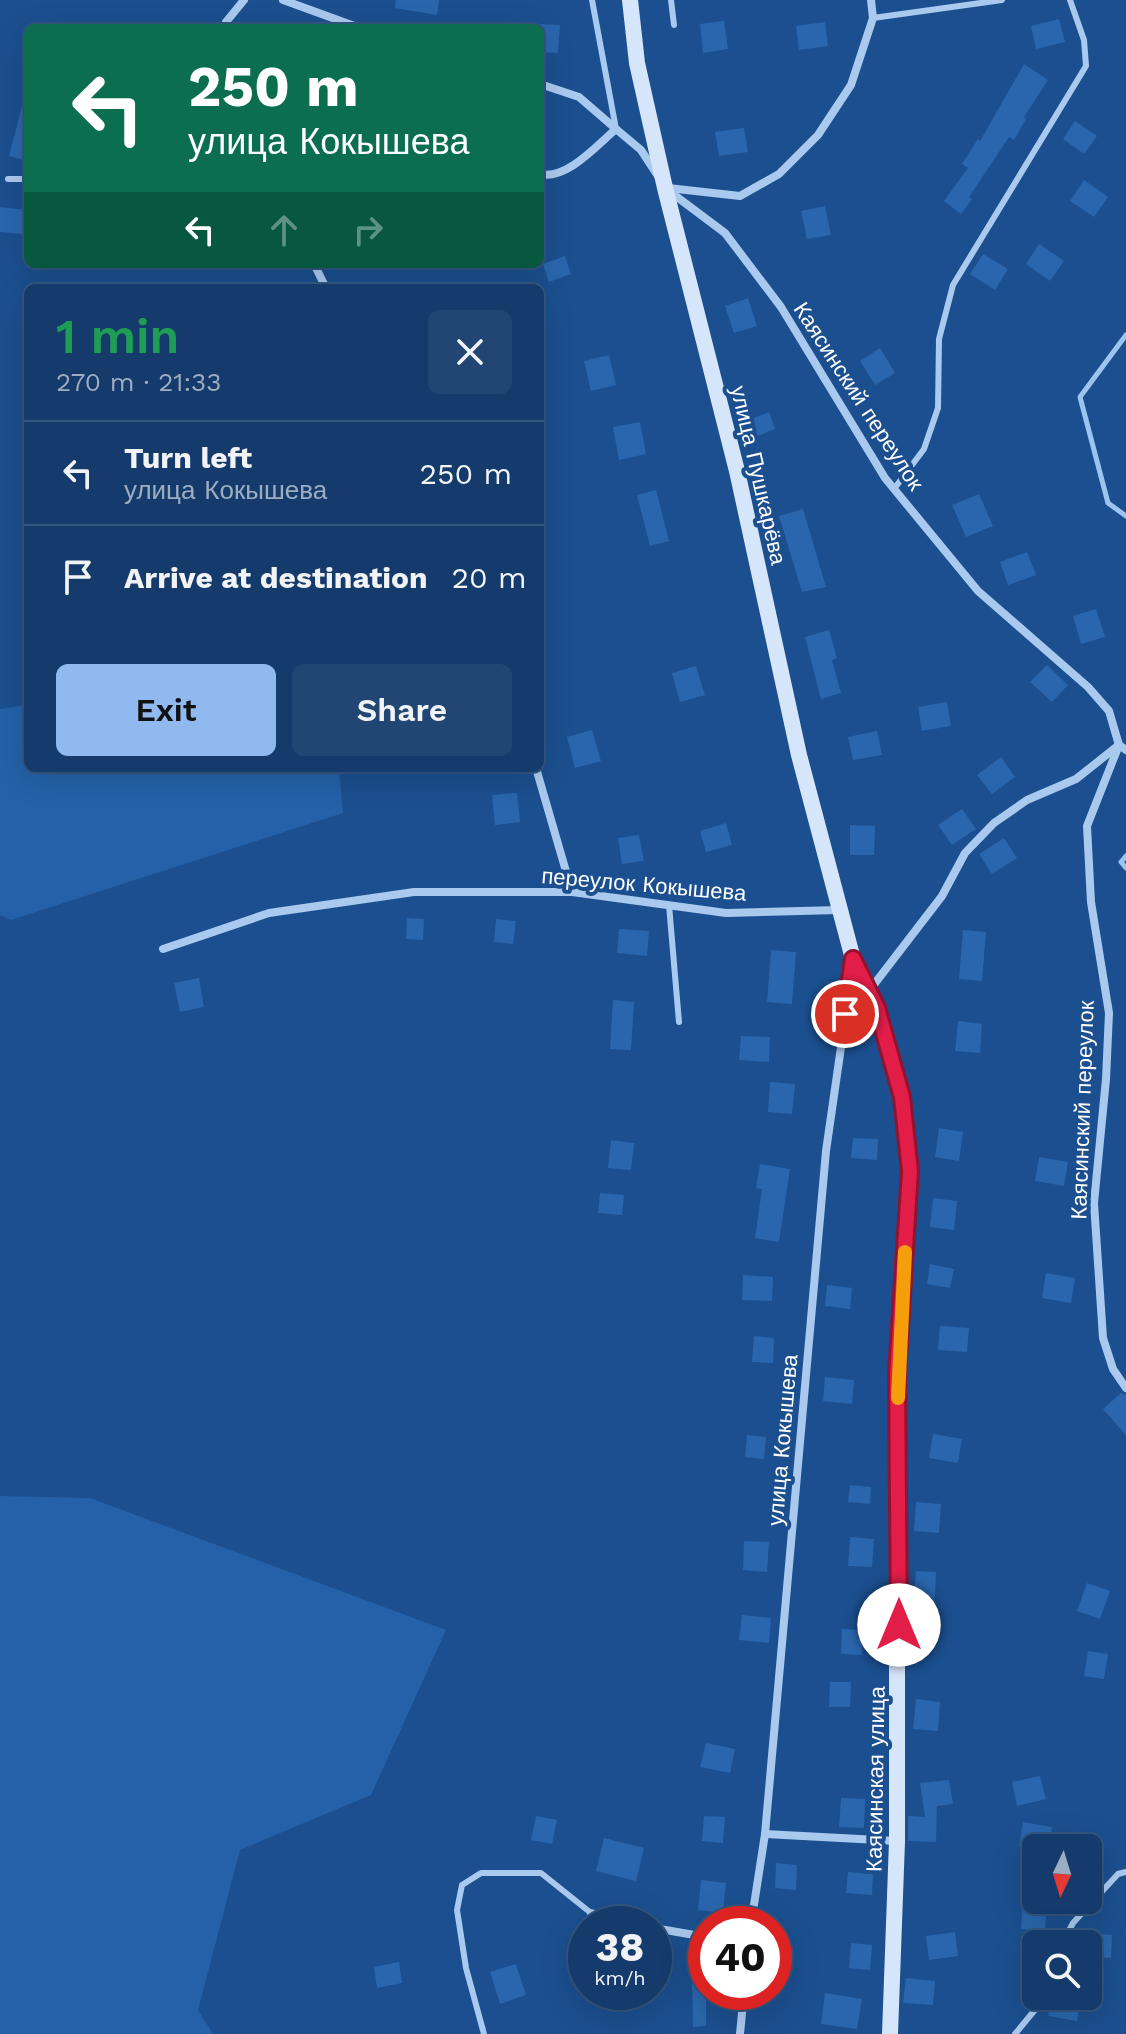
<!DOCTYPE html>
<html lang="en">
<head>
<meta charset="utf-8">
<style>
	body { margin:0; font-family:"Work Sans",sans-serif; background:#214673; color:#f1f3f6; height:100vh; display:flex; flex-direction:column; font-size:30px; white-space:nowrap }
	* { box-sizing:border-box; margin:0 }
	p { font-size:26px; color:#9dadc1 }
	.icon { flex:none; width:44px; height:44px; fill:none; stroke:currentColor; stroke-width:2; stroke-linecap:round; stroke-linejoin:round }
	.map { position:relative; flex:1; overflow:hidden }
	.side { position:absolute; left:24px; top:284px; width:520px; height:488px; display:flex; flex-direction:column; background:#143b6b; border-radius:12px; box-shadow:0 8px 32px #0002,0 0 0 2px #33557e }
	.side>* { flex:none }
	.guide { position:absolute; left:24px; top:24px; width:520px; height:244px; border-radius:12px; box-shadow:0 8px 32px #0002,0 0 0 2px #33557e; background:#0b6e4f; color:#fff; overflow:hidden }
	.needle { width:52px; rotate:184deg }
	.buttons { position:absolute; left:1022px; top:1834px; display:grid; gap:16px }
	.buttons a { display:grid; place-items:center; width:80px; height:80px; border-radius:12px; background:#143b6b; box-shadow:0 8px 32px #0002,0 0 0 2px #33557e; font-size:40px }
	.speed { position:absolute; left:568px; top:1906px; display:flex; gap:16px; font-size:40px; font-weight:700; text-align:center }
	.speed>* { display:grid; place-content:center; width:104px; height:104px; border-radius:50%; background:#143b6b; box-shadow:0 8px 32px #0002,0 0 0 2px #33557e; line-height:1 }
	.speed small { font-size:20px; font-weight:400 }
	.speed .limit { border:12px solid #d22; background:#fff; color:#111 }
	.pin { position:absolute; display:grid; place-items:center; width:68px; height:68px; color:#fff; margin:-34px; border:4px solid #fff; border-radius:50%; box-shadow:0 2px 8px #0007 }
	.me { position:absolute; width:88px; margin:-44px; rotate:0deg; stroke-linejoin:round; filter:drop-shadow(0 0 6px #0008) }
	.turn { display:flex; align-items:center; gap:28px; height:168px; padding:0 32px; font-size:36px }
	.turn .icon { width:104px; height:104px; stroke-width:2.5 }
	.turn b { display:block; font-size:56px; line-height:68px }
	.lanes { display:flex; align-items:center; height:76px; padding:0 32px; background:#0003; justify-content:center; gap:40px; direction:ltr }
	.lanes .off { opacity:.35 }
	.round { display:grid; place-items:center; flex:none; width:84px; height:84px; border-radius:12px; background:#214673 }
	.head { display:flex; align-items:center; justify-content:space-between; height:136px; padding:0 32px }
	h1 { font-size:48px; font-weight:600; line-height:60px; color:#1e9e55 }
	.cta { display:flex; gap:16px; margin-top:auto; padding:16px 32px }
	.cta a { flex:1; height:92px; border-radius:12px; background:#90b9f0; color:#111; font-size:32px; font-weight:600; line-height:92px; text-align:center }
	.cta a+a { background:#214673; color:#f1f3f6 }
	ul { padding:0; list-style:none }
	li { display:flex; align-items:center; gap:24px; height:104px; padding:0 32px; border-top:2px solid #33557e }
	li div { flex:1 }
	li b { display:block; font-size:30px }
	li em { font-style:normal }
	.map>svg:first-child { display:block }
	.green { fill:#2461a8 }
	.lines { fill:none; stroke-linecap:round; stroke-linejoin:round }
	.stream { stroke:#9cc4f0; stroke-width:5 }
	.building { fill:#2a66ad }
	.lane { stroke:#a9c9ee; stroke-width:6 }
	.street { stroke:#a9c9ee; stroke-width:8 }
	.secondary { stroke:#d6e6fa; stroke-width:16 }
	.route-casing { stroke:#92132f; stroke-width:20 }
	.route { stroke:#e11d48; stroke-width:14 }
	.slow { stroke:#f59e0b; stroke-width:14 }
	.labels { text-anchor:middle; stroke-width:8; stroke-linejoin:round; paint-order:stroke }
	.street-label { font-size:22px; fill:#fff; stroke:#1b4f8f }
</style>
</head>
<body>
<div class="map">
<svg width="1126" height="2034" viewBox="0 0 1126 2034">
	<rect width="100%" height="100%" fill="#1b4f8f"/>
	<!-- green -->
	<g class="green">
		<polygon points="28,705 28,768 339,768 343,813 11,920 0,915 0,709"/>
		<polygon points="0,1496 90,1498 446,1630 371,1795 240,1850 198,2010 213,2034 0,2034"/>
	</g>
	<g class="lines">
		<!-- stream -->
		<g class="stream">
			<polyline points="1126,335 1080,397 1108,503 1126,516"/>
			<polyline points="1126,856 1121,862 1126,868"/>
		</g>
	</g>
	<!-- building -->
	<g class="building">
		<polygon points="396,0 439,0 437,15 395,8"/>
		<polygon points="1059,19 1065,42 1036,49 1031,26"/>
		<polygon points="724,21 728,49 703,53 700,24"/>
		<polygon points="825,22 828,46 799,50 796,26"/>
		<polygon points="540,24 560,25 558,53 540,52"/>
		<polygon points="1024,64 1048,80 1024,117 1026,119 1014,140 1009,137 969,197 972,199 961,214 944,201 968,168 962,164 978,139 980,141"/>
		<polygon points="23,103 28,104 28,161 9,156"/>
		<polygon points="1075,121 1097,136 1084,154 1063,139"/>
		<polygon points="744,128 748,152 719,156 715,132"/>
		<polygon points="1084,180 1108,197 1094,217 1070,201"/>
		<polygon points="825,206 831,235 807,239 801,211"/>
		<polygon points="0,207 26,210 23,234 0,232"/>
		<polygon points="1039,244 1064,261 1050,281 1026,264"/>
		<polygon points="983,254 1008,269 995,290 970,274"/>
		<polygon points="565,256 571,274 549,282 543,264"/>
		<polygon points="748,298 757,326 734,333 725,306"/>
		<polygon points="880,348 895,373 875,385 860,361"/>
		<polygon points="609,355 616,385 591,391 584,361"/>
		<polygon points="769,412 775,429 755,437 749,420"/>
		<polygon points="640,422 646,454 619,460 613,427"/>
		<polygon points="656,490 669,541 650,546 637,495"/>
		<polygon points="979,494 993,526 966,537 952,505"/>
		<polygon points="803,509 826,587 802,592 779,516"/>
		<polygon points="1027,552 1036,575 1008,585 1000,562"/>
		<polygon points="1096,609 1105,637 1081,644 1073,616"/>
		<polygon points="829,630 837,658 832,660 841,693 821,699 805,637"/>
		<polygon points="1047,665 1068,685 1052,702 1030,682"/>
		<polygon points="696,666 705,695 680,702 672,673"/>
		<polygon points="947,702 951,726 922,731 918,707"/>
		<polygon points="592,730 601,761 575,768 567,737"/>
		<polygon points="877,731 882,755 853,760 848,737"/>
		<polygon points="1001,757 1015,777 992,794 977,775"/>
		<polygon points="517,793 520,822 495,825 492,795"/>
		<polygon points="962,809 976,829 952,845 938,825"/>
		<polygon points="726,823 732,845 706,852 700,831"/>
		<polygon points="850,825 875,826 874,855 850,855"/>
		<polygon points="639,835 644,861 622,864 618,838"/>
		<polygon points="1004,838 1017,858 992,874 979,854"/>
		<polygon points="407,918 424,919 423,940 406,939"/>
		<polygon points="496,919 516,921 513,944 494,942"/>
		<polygon points="619,929 649,931 647,956 617,953"/>
		<polygon points="963,930 986,932 982,981 959,979"/>
		<polygon points="771,950 796,952 792,1004 767,1002"/>
		<polygon points="199,978 204,1007 180,1012 174,983"/>
		<polygon points="613,1000 634,1002 631,1050 610,1049"/>
		<polygon points="958,1021 982,1024 980,1053 955,1051"/>
		<polygon points="741,1036 770,1037 769,1062 739,1060"/>
		<polygon points="770,1082 795,1084 792,1114 768,1112"/>
		<polygon points="939,1128 963,1132 959,1161 935,1157"/>
		<polygon points="853,1138 878,1139 877,1160 851,1158"/>
		<polygon points="611,1140 634,1143 631,1170 608,1168"/>
		<polygon points="1039,1157 1068,1162 1064,1186 1035,1181"/>
		<polygon points="760,1164 790,1169 779,1242 755,1238 762,1189 756,1188"/>
		<polygon points="600,1193 624,1195 622,1215 598,1213"/>
		<polygon points="933,1198 957,1201 954,1230 930,1227"/>
		<polygon points="930,1264 954,1269 950,1288 927,1284"/>
		<polygon points="1046,1273 1075,1278 1071,1303 1042,1298"/>
		<polygon points="743,1275 773,1277 772,1301 742,1300"/>
		<polygon points="827,1285 852,1288 850,1309 825,1306"/>
		<polygon points="940,1326 969,1328 967,1352 938,1350"/>
		<polygon points="754,1336 774,1338 773,1363 752,1362"/>
		<polygon points="825,1377 854,1380 852,1404 823,1401"/>
		<polygon points="1121,1393 1126,1395 1126,1435 1103,1409"/>
		<polygon points="933,1434 962,1439 958,1463 929,1458"/>
		<polygon points="747,1435 766,1437 764,1459 745,1457"/>
		<polygon points="850,1485 871,1487 870,1504 848,1502"/>
		<polygon points="916,1502 941,1504 939,1533 914,1531"/>
		<polygon points="850,1537 874,1539 872,1567 848,1566"/>
		<polygon points="744,1541 769,1542 767,1572 743,1570"/>
		<polygon points="916,1571 936,1572 934,1616 940,1617 937,1637 913,1633 919,1596 914,1596"/>
		<polygon points="1087,1583 1110,1591 1100,1619 1077,1611"/>
		<polygon points="742,1615 771,1618 769,1643 739,1640"/>
		<polygon points="842,1629 863,1630 862,1655 841,1654"/>
		<polygon points="1088,1651 1108,1654 1104,1679 1084,1676"/>
		<polygon points="830,1682 851,1682 850,1707 829,1707"/>
		<polygon points="916,1699 940,1702 938,1731 913,1729"/>
		<polygon points="706,1743 735,1749 730,1773 700,1767"/>
		<polygon points="1040,1776 1046,1799 1017,1806 1012,1782"/>
		<polygon points="949,1780 953,1804 937,1806 936,1842 908,1841 908,1816 925,1817 920,1783"/>
		<polygon points="841,1798 865,1799 864,1828 839,1827"/>
		<polygon points="536,1816 557,1820 552,1844 531,1840"/>
		<polygon points="704,1816 725,1817 723,1843 702,1841"/>
		<polygon points="1023,1822 1052,1827 1049,1848 1019,1846"/>
		<polygon points="604,1838 644,1848 636,1881 596,1871"/>
		<polygon points="776,1863 797,1865 796,1890 775,1888"/>
		<polygon points="848,1872 873,1874 872,1895 846,1893"/>
		<polygon points="701,1880 726,1883 723,1913 698,1910"/>
		<polygon points="1023,1900 1047,1901 1045,1931 1021,1929"/>
		<polygon points="955,1932 958,1956 929,1960 926,1936"/>
		<polygon points="1088,1933 1112,1935 1111,1958 1088,1956"/>
		<polygon points="851,1943 872,1945 870,1970 849,1968"/>
		<polygon points="399,1962 402,1983 377,1988 374,1967"/>
		<polygon points="516,1964 526,1995 500,2004 490,1972"/>
		<polygon points="906,1978 935,1981 933,2005 903,2003"/>
		<polygon points="692,1981 706,1981 706,2026 693,2027"/>
		<polygon points="825,1993 862,1999 857,2029 821,2024"/>
		<polygon points="1052,1996 1081,1996 1077,2021 1048,2016"/>
	</g>
	<g class="lines">
		<!-- lane -->
		<g class="lane">
			<polyline points="592,0 616,129"/>
			<polyline points="671,0 674,25"/>
			<polyline points="873,18 1002,0"/>
			<polyline points="8,179 28,179"/>
			<polyline points="894,489 924,449 938,408 939,339 953,285 1086,66 1084,40 1070,0"/>
			<polyline points="669,905 679,1022"/>
			<polyline points="1062,1944 1073,1923 1118,1874 1126,1872"/>
			<polyline points="484,2034 466,1968 457,1910 462,1885 481,1873 541,1873 591,1913"/>
			<polyline points="1015,2034 1034,2011 1042,1996"/>
		</g>
		<!-- street -->
		<g class="street">
			<polyline points="283,0 360,28"/>
			<polyline points="227,28 226,22 244,0"/>
			<polyline points="540,84 579,97 616,129"/>
			<path d="M540,174C567,180 597,145 616,129L641,150L658,176"/>
			<polyline points="668,188 740,196 779,174 818,135 851,85 873,18 871,0"/>
			<polyline points="669,191 725,233 781,307 885,478 978,591 1088,687 1109,711 1119,745 1087,826 1091,902 1109,1013 1106,1079 1094,1203 1103,1338 1113,1369 1126,1388"/>
			<polyline points="314,264 326,288"/>
			<polyline points="536,768 572,892"/>
			<polyline points="163,949 269,913 414,892 572,892 726,913 839,910"/>
			<polyline points="869,991 942,896 965,853 994,823 1027,800 1076,779 1119,745 1126,750"/>
			<polyline points="765,1834 897,1841"/>
			<polyline points="591,1913 633,1924"/>
			<polyline points="751,1924 765,1834 826,1151 853,964"/>
			<polyline points="654,1928 706,1937"/>
			<polyline points="740,2034 744,1992"/>
		</g>
		<!-- secondary -->
		<polyline class="secondary" points="630,0 637,63 665,188 737,471 799,755 853,959 877,1008 902,1097 910,1171 897,1373 897,1841 890,2034"/>
	</g>
	<g class="lines">
		<!-- route casing -->
		<g class="route-casing">
			<polyline id="route" points="845,1014 853,959 877,1008 902,1097 910,1171 897,1373 899,1625"/>
		</g>
		<!-- route -->
		<use href="#route" class="route"/>
		<!-- slow -->
		<polyline class="slow" points="898,1398 905,1252"/>
	</g>
	<g class="labels">
		<!-- street labels -->
		<g class="street-label">
			<text transform="translate(859 396) rotate(57)" y="8">Каясинский переулок</text>
			<text transform="translate(759 475) rotate(77)" y="8">улица Пушкарёва</text>
			<text transform="translate(644 884) rotate(5)" y="8">переулок Кокышева</text>
			<text transform="translate(1082 1110) rotate(-88)" y="8">Каясинский переулок</text>
			<text transform="translate(782 1440) rotate(-85)" y="8">улица Кокышева</text>
			<text transform="translate(875 1779) rotate(-89)" y="8">Каясинская улица</text>
		</g>
	</g>
</svg>
<div class="buttons">
<a><svg class="needle" viewBox="-14 -14 28 28"><path d="M0-13l5 13h-10z" fill="#e53935"/><path d="M0 13l5-13h-10z" fill="#9dadc1"/></svg></a>
<a><svg class="icon" aria-label="search" viewBox="0 0 24 24"><circle cx="10" cy="10" r="6"/><path d="M15 15l6 6"/></svg></a>
</div>
<div class="speed"><div>38<small>km/h</small></div><div class="limit">40</div></div>
<div class="pin" style="left:845px;top:1014px;background:#d93025"><svg class="icon" aria-label="arrive" viewBox="0 0 24 24"><path d="M6 21V4h12l-3 4 3 4H6"/></svg></div>
<svg class="me" style="left:899px;top:1625px" viewBox="-20 -20 40 40"><circle r="19" fill="#fff"/><path d="M0-13L10 11 0 6-10 11z" fill="#e11d48"/></svg>
<div class="guide">
<div class="turn"><svg class="icon" aria-label="left" viewBox="0 0 24 24"><path d="M17 20v-9H6M10 6l-5 5 5 5"/></svg><div><b>250 m</b>улица Кокышева</div></div>
<div class="lanes"><svg class="icon" aria-label="left" viewBox="0 0 24 24"><path d="M17 20v-9H6M10 6l-5 5 5 5"/></svg><svg class="icon off" aria-label="ahead" viewBox="0 0 24 24"><path d="M12 20V5M6 11l6-6 6 6"/></svg><svg class="icon off" aria-label="right" viewBox="0 0 24 24"><path d="M7 20v-9h11M14 6l5 5-5 5"/></svg></div>
</div>
<section class="side">
<div class="head"><div><h1>1 min</h1><p>270 m · 21:33</p></div><a class="round"><svg class="icon" aria-label="close" viewBox="0 0 24 24"><path d="M6 6l12 12M18 6L6 18"/></svg></a></div>
<ul>
<li><svg class="icon" aria-label="left" viewBox="0 0 24 24"><path d="M17 20v-9H6M10 6l-5 5 5 5"/></svg><div><b>Turn left</b><p>улица Кокышева</p></div><em>250 m</em></li>
<li><svg class="icon" aria-label="arrive" viewBox="0 0 24 24"><path d="M6 21V4h12l-3 4 3 4H6"/></svg><div><b>Arrive at destination</b></div><em>20 m</em></li>
</ul>
<div class="cta"><a>Exit</a><a>Share</a></div>
</section>
</div>
</body>
</html>
